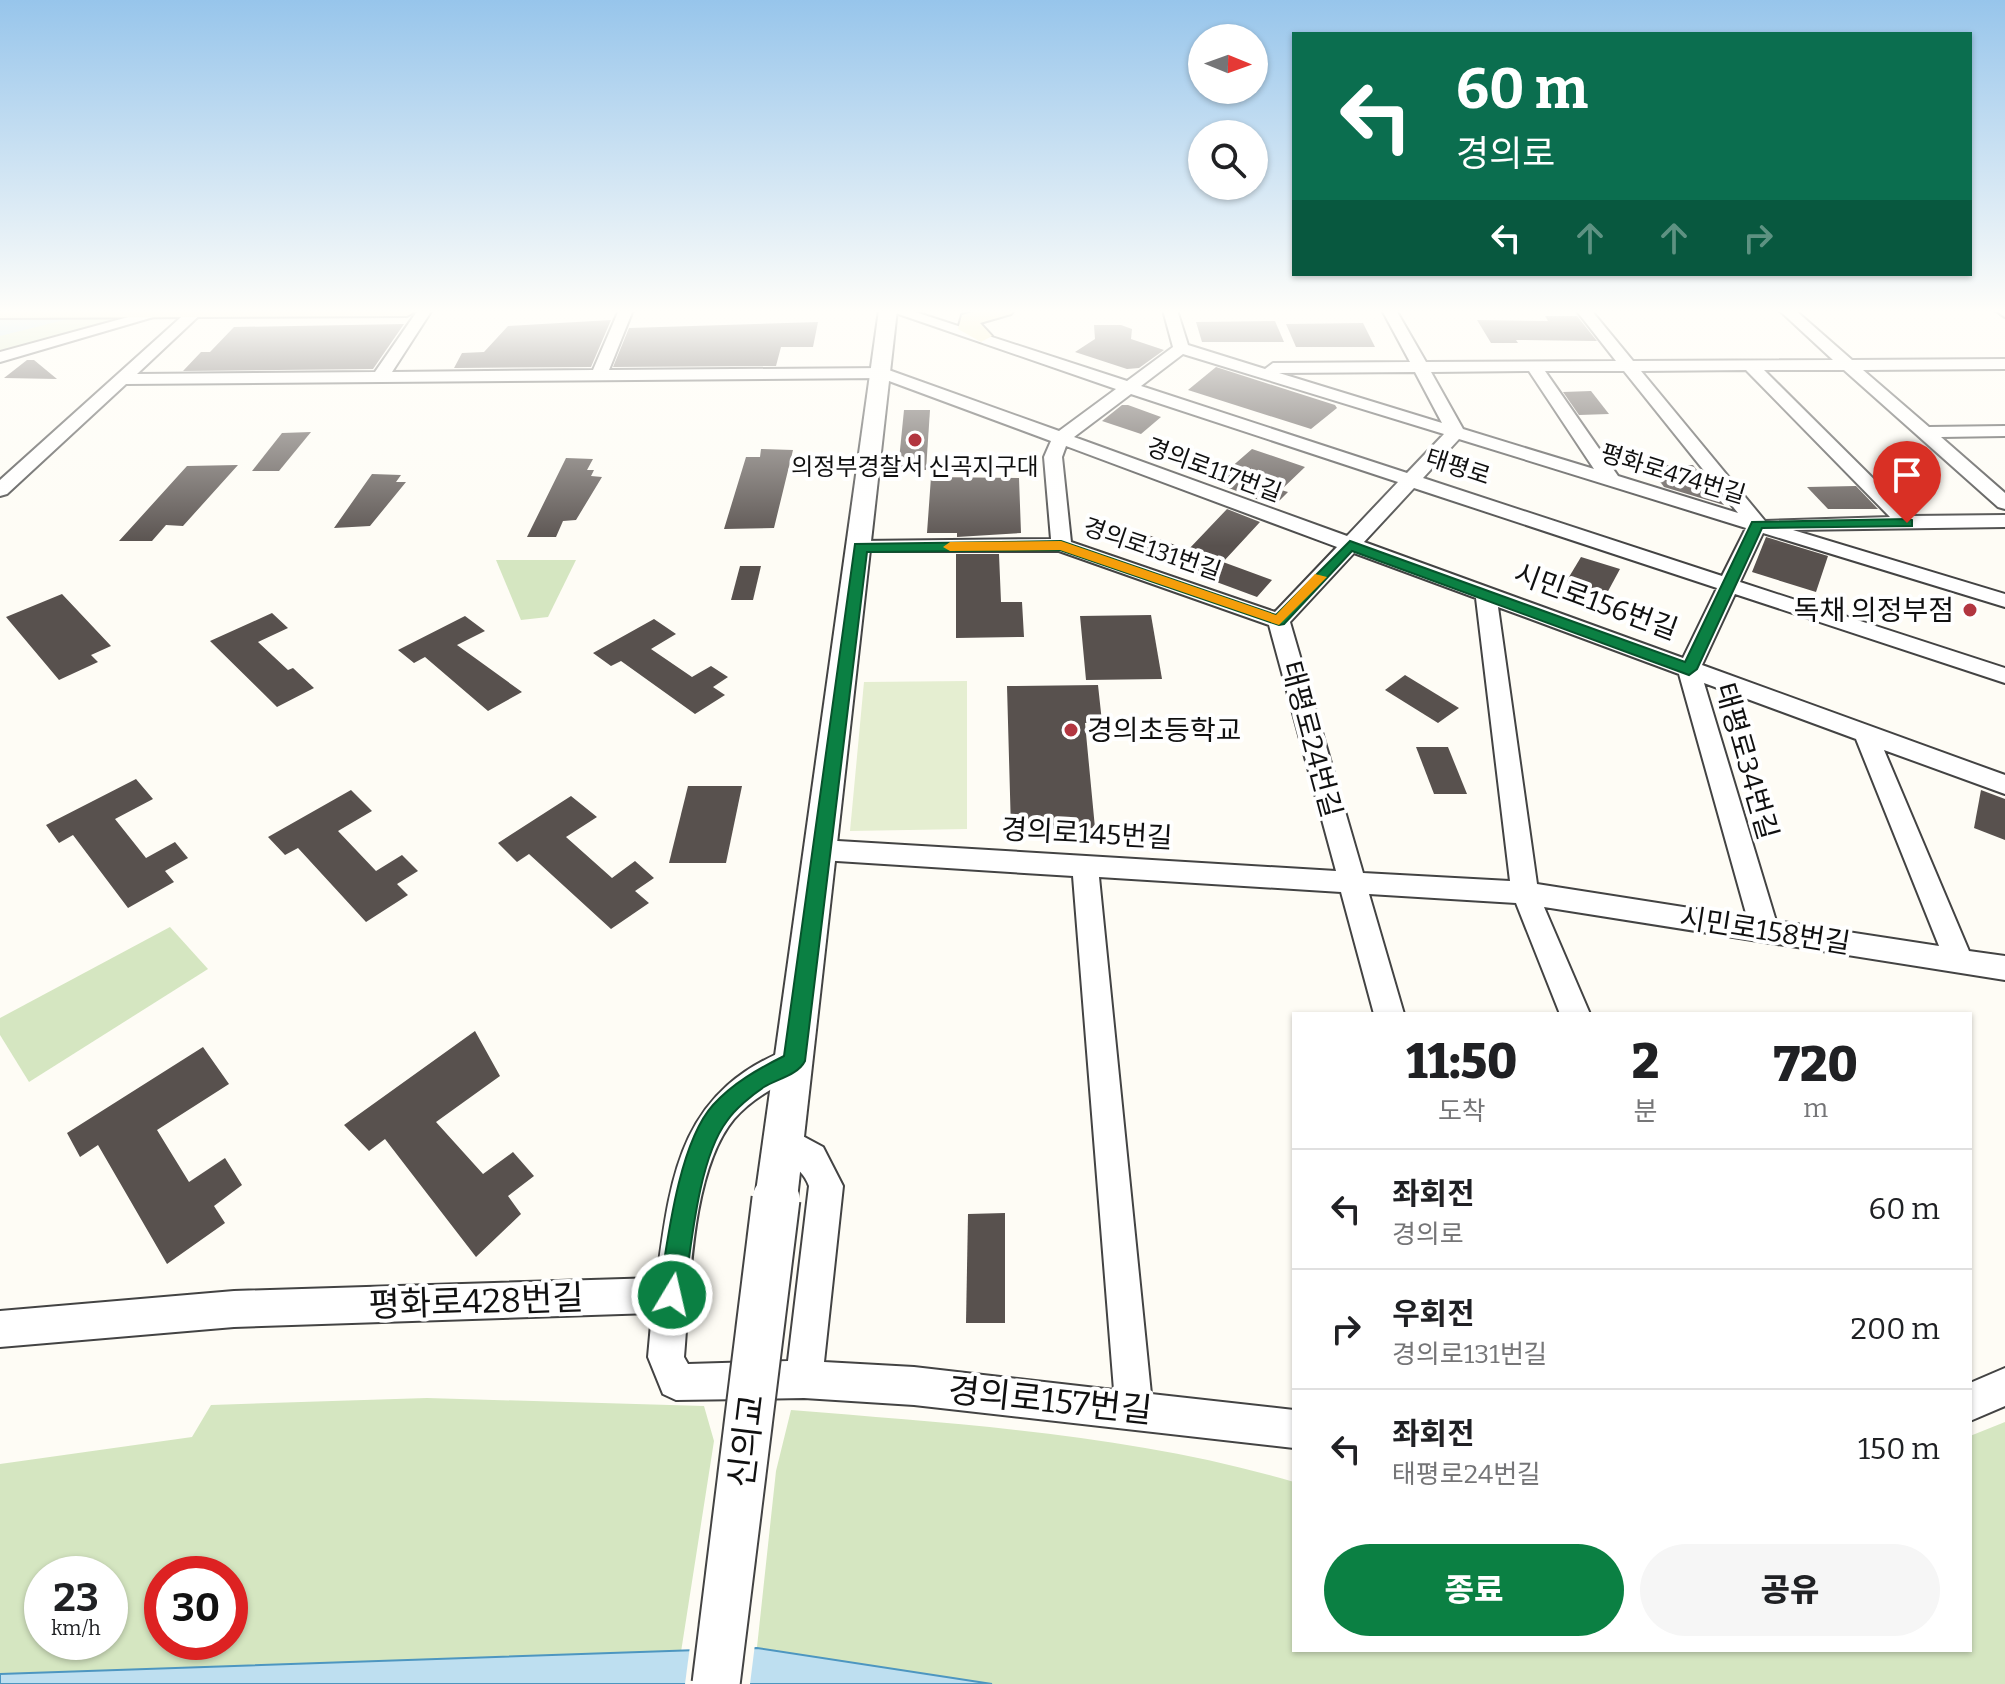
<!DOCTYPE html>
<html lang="ko">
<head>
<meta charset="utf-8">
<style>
	body { margin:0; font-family:Bitter,"Noto Sans KR",serif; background:#f6f6f6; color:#202124; height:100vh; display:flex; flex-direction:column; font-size:30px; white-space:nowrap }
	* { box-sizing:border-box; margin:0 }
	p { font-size:26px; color:#757577 }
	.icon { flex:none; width:44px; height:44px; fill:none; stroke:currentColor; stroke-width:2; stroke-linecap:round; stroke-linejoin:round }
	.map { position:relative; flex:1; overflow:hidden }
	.sheet { position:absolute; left:1292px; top:1012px; width:680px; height:640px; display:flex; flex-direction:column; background:#fff; border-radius:0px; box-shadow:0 2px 6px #0004 }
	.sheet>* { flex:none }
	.guide { position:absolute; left:1292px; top:32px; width:680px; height:244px; border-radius:0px; box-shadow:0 2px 6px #0004; background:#0b6e4f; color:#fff; overflow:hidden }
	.needle { width:52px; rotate:91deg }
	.buttons { position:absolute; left:1188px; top:24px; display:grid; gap:16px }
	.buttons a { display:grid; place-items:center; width:80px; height:80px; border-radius:50%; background:#fff; box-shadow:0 2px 6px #0004; font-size:40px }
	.speed { position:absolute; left:24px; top:1556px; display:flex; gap:16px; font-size:40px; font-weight:700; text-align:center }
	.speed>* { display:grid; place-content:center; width:104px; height:104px; border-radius:50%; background:#fff; box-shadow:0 2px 6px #0004; line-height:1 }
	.speed small { font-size:20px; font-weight:400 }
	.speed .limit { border:12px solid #d22; background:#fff; color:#111 }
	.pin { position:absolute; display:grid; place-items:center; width:68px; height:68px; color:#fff; margin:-82px -34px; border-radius:50% 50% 50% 0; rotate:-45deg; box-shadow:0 0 8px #0007 }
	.pin .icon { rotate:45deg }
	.me { position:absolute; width:88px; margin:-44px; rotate:9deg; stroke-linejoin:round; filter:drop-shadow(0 0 6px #0008) }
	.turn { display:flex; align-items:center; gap:28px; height:168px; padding:0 32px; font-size:36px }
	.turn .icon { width:104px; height:104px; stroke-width:2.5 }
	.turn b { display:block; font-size:56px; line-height:68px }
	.lanes { display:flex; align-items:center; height:76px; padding:0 32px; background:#0003; justify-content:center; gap:40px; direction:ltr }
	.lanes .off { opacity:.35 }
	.eta { display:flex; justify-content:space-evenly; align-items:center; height:136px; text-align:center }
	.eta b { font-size:48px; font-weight:800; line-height:56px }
	.button { display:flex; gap:16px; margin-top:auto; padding:16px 32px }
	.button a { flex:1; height:92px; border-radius:48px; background:#0b8043; color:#fff; font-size:32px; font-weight:800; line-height:92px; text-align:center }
	.button a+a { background:#f6f6f6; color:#202124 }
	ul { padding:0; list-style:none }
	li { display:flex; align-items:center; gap:24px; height:120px; padding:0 32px; border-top:2px solid #e0e0e0 }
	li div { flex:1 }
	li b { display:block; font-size:30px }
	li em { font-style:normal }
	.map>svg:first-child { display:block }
	.green { fill:#d5e6c1; fill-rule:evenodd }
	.pitch { fill:#e5eed1 }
	.water { fill:#bedff0; stroke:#4d96c0; stroke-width:2 }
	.pier { fill:#fefcf5 }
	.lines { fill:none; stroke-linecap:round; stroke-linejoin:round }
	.river { fill:#bedff0; fill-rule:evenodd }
	.building { fill:#58514e }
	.minor-casing { stroke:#434343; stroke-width:4 }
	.tertiary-casing { stroke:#434343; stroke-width:4 }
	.secondary-casing { stroke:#323232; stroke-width:4 }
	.minor { fill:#fff; fill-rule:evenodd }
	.tertiary { fill:#fff; fill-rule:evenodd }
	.secondary { fill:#f7edb7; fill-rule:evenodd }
	.tertiary-bridge-casing { stroke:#434343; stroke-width:51; stroke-linecap:butt }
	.tertiary-bridge { stroke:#fff; stroke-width:47 }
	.route { fill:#0b8043; stroke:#07532c; stroke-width:2 }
	.slow { fill:#f59e0b }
	.poi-dot { fill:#b23640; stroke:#fff; stroke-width:3 }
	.labels { text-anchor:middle; stroke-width:8; stroke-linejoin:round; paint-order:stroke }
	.far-poi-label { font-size:24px; fill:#101010; stroke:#fff }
	.far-street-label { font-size:24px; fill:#101010; stroke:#fff }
	.street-label { font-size:28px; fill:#101010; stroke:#fff }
	.poi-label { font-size:28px; fill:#101010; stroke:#fff; text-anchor:end }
	.near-street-label { font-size:34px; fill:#101010; stroke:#fff }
</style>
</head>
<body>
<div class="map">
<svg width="2005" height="1684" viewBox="0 0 2005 1684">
	<rect width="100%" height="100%" fill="#fefcf5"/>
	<!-- green -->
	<g class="green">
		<polygon points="0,310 150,310 0,351"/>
		<polygon points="496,560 576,560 548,617 521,620"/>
		<polygon points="170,927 208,969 29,1082 0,1035 0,1018"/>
		<path d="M427,1398L704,1406L714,1441L676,1684H0V1464L192,1437L211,1405ZM42,1574H110V1642H42ZM162,1574H230V1642H162Z"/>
		<path d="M791,1410C959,1424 1132,1434 1294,1482V1650H1970V1436L2005,1422V1684H753L776,1471Z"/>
	</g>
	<!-- pitch -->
	<polygon class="pitch" points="967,681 967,829 850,831 864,682"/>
	<!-- water -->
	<polygon class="water" points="757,1648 992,1684 0,1684 0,1674"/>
	<!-- pier -->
	<polygon class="pier" points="755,1644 750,1684 685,1684 690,1646"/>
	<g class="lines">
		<!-- river -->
		<polygon class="river" points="44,310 88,310 84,315 0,336 0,320"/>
	</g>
	<!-- building -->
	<g class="building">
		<polygon points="1545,316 1577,316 1597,341 1516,340 1518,343 1491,343 1477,320 1548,321"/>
		<polygon points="611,320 591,367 454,368 462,353 484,352 508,326"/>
		<polygon points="1275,321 1284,342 1202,342 1196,322"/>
		<polygon points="818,322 813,347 781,347 776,366 613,367 629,328"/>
		<polygon points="1363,323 1375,347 1296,347 1286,324"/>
		<polygon points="404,324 373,369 183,371 201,352 210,352 234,327"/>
		<polygon points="1094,325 1121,325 1132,329 1131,339 1164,350 1139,368 1127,369 1075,352 1095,339"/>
		<polygon points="27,360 34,360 57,379 4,378"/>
		<polygon points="1216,367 1335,405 1337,408 1311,429 1188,390"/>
		<polygon points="1591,391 1609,414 1579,415 1563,392"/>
		<polygon points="1122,405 1128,405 1161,417 1141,434 1102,421"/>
		<polygon points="904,410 930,410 926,470 898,470"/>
		<polygon points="311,432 279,471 252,471 282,433"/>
		<polygon points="761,449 793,450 774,528 724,529 746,457 760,457"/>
		<polygon points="1252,449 1305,467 1281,490 1288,492 1274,506 1214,482"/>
		<polygon points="566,458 593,459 587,470 594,470 591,476 602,477 576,520 563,521 556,537 527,537"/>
		<polygon points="238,465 183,526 166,525 152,541 119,541 187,466"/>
		<polygon points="1648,465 1693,465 1724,505 1664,487"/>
		<polygon points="372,474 401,475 396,482 406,482 370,526 334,528"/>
		<polygon points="931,477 1019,478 1021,533 957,537 957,533 927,533"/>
		<polygon points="1856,486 1878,509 1828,509 1807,487"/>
		<polygon points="1227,509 1260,522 1223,562 1272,580 1257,597 1114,544 1130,528 1188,550"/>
		<polygon points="1766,537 1828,556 1816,592 1752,572"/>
		<polygon points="956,554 999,554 1001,602 1022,602 1024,637 956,638"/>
		<polygon points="1581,557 1620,569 1606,595 1566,582"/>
		<polygon points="740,566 761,566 753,600 731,600"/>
		<polygon points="62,594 111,646 91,655 98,662 59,680 6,617"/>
		<polygon points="272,613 288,628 258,642 288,670 293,668 314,688 277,707 210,641"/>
		<polygon points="1151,615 1162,679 1086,680 1080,616"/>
		<polygon points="465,616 485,631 457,645 522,692 488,711 425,657 414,663 398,650"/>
		<polygon points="654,619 676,634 651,649 692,677 711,666 728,677 713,687 725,695 695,714 621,661 611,666 593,653"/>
		<polygon points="1405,675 1459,708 1438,723 1385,690"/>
		<polygon points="1098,685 1102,722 1085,723 1095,828 1011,830 1007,686"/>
		<polygon points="1416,747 1448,747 1467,794 1434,794"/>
		<polygon points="136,779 153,799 115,819 146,858 175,842 188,858 165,871 174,882 128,908 73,835 59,843 46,825"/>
		<polygon points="688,786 742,786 726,863 669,863"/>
		<polygon points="351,790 372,811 338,831 376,871 402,855 418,871 397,884 408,895 366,922 298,848 285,855 268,837"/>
		<polygon points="1981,790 2005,799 2005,840 1974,828"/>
		<polygon points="571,796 597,817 566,837 612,878 635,861 654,878 635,891 649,903 611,929 529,854 517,862 498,843"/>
		<polygon points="475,1031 500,1076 436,1122 483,1174 513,1152 534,1176 508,1196 521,1214 476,1257 385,1139 369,1151 344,1125"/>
		<polygon points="203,1047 229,1084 157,1130 189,1182 225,1158 242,1185 214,1206 225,1223 167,1264 98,1145 80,1157 67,1133"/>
		<polygon points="1005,1213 1005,1323 966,1323 968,1214"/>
	</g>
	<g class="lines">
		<!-- minor casing -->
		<g class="minor-casing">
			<g id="minor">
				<polygon points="154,310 174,311 0,362 0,352"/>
				<path d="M189,310L204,311L137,374L375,372L418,310H432L392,372L593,370L619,310H633L609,370L883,368L1059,431L1116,389L887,310H909L1127,381L1173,347L1163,310H1177L1188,345L1265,369L1273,363L1410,362L1382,310H1396L1426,362L1616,361L1576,310H1591L1633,361L1833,360L1779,310H1795L1852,360L2005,359V369L1863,370L1929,427L2005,426V436L1941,437L2005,493V509L1998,507L1844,370H1764L1911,516L2005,515V527L1793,530L2005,594V607L1763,533L1740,582L2005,668V683L1735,594L1702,665L2005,775V794L1884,750L1969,951L2005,956V980L1544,907L1590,1014H1560L1516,903L1369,894L1404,1014H1374L1341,892L1099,877L1151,1394L1294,1410V1448L914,1405L804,1398L676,1400L663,1394L648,1357L652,1313L234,1327L0,1347V1311L234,1291L657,1278C671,1172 681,1089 794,1047L805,1051L809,1061L805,1071C780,1084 753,1097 734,1119C690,1172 690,1290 684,1357L688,1364L788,1361L809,1186C801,1163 777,1161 768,1141L773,1130L784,1126L823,1147L843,1186L824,1362L914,1367L1114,1390L1073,876L821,860L812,857L808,850L812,843L821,840L1336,871L1269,625L1059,551H853L850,547L853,543L860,541L1051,539L1044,457L1051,441L881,378L126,384L7,494L0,496V480ZM1183,354L1444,434L1407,473L1141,386ZM1746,370L1890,517L1765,521L1641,371ZM1529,371L1594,469L1463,429L1431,372ZM1545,371H1624L1738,513L1618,476ZM1415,372L1442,423L1279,373ZM1131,394L1398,482L1347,536L1074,437ZM1459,439L1746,528L1722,576L1423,478ZM1066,446L1337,547L1275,612L1071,542L1062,457ZM1414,488L1717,588L1683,658L1364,542ZM1354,553L1476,598L1510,881L1363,873L1290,622ZM1498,607L1679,674L1747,917L1537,884ZM1704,683L1856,739L1939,946L1776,921Z"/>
				<polygon points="1995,310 2005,310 2005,317"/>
				<polygon points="2005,1368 2005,1406 1970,1421 1970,1383"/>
			</g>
		</g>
		<!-- tertiary casing -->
		<g class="tertiary-casing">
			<polygon id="tertiary" points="879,310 897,310 797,1199 791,1213 776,1219 761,1213 755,1199"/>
		</g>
		<!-- secondary casing -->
		<g class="secondary-casing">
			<g id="secondary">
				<polygon points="0,310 417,310 407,316 0,318"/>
				<polygon points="980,310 1014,310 1011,314 980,323 992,336 981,342 958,329 962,315"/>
			</g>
		</g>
		<!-- minor -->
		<use href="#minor" class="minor"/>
		<!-- tertiary -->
		<use href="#tertiary" class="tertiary"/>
		<!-- secondary -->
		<use href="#secondary" class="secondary"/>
		<!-- tertiary-bridge casing -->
		<g class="tertiary-bridge-casing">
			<polyline id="tertiary-bridge" points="716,1684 776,1199"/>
		</g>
		<!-- tertiary-bridge -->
		<use href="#tertiary-bridge" class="tertiary-bridge"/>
	</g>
	<!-- sky -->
	<linearGradient id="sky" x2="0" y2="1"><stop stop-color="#97c5eb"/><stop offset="0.57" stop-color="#fffefa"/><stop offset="1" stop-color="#fffefa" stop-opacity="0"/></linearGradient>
	<rect width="2005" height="546" fill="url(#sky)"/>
	<!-- route -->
	<path class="route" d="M1907,519L1912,520V526L1762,528L1697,669L1689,675L1352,551L1284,624L1279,625L1060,550L867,552L805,1061C798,1075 777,1079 764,1087C752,1095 735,1109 727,1121C698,1159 691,1248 684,1295L680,1304L672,1308L663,1304L659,1295C667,1244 678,1144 713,1105C733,1083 758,1069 784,1056L855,544L1061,541L1276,615L1350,541L1685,662L1752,522Z"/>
	<!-- slow -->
	<polygon class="slow" points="1061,541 1276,615 1315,574 1327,577 1279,625 1060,550 950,551 943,547 950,542"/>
	<!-- markers -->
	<g class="poi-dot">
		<circle cx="915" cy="440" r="8"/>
		<circle cx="1970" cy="610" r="8"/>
		<circle cx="1071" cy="730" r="8"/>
	</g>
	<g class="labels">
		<!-- far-poi labels -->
		<g class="far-poi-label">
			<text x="915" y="475">의정부경찰서 신곡지구대</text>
		</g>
		<!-- far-street labels -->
		<g class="far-street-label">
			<text transform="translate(1458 467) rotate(18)" y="8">태평로</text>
			<text transform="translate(1214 470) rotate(20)" y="8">경의로117번길</text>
			<text transform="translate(1673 474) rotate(17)" y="8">평화로474번길</text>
			<text transform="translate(1152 549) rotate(19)" y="8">경의로131번길</text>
		</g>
		<!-- street labels -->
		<g class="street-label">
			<text transform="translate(1596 601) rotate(20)" y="10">시민로156번길</text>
			<text transform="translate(1312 739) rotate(75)" y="10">태평로24번길</text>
			<text transform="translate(1747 761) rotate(74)" y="10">태평로34번길</text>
			<text transform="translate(1087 833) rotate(3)" y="10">경의로145번길</text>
			<text transform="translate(1765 930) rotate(9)" y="10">시민로158번길</text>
		</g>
		<!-- poi labels -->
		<g class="poi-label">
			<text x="1954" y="620">독채 의정부점</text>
			<text x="1087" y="740" text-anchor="start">경의초등학교</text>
		</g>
		<!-- near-street labels -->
		<g class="near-street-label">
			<text transform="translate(476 1301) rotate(-2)" y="12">평화로428번길</text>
			<text transform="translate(1050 1400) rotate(6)" y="12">경의로157번길</text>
			<text transform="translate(746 1441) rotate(-83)" y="12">신의교</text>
		</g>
	</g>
</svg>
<div class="buttons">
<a><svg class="needle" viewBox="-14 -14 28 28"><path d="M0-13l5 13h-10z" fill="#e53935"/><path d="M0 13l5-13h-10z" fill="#757577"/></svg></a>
<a><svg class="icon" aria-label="search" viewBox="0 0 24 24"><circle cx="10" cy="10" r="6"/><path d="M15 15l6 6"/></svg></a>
</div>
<div class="speed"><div>23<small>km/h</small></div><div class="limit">30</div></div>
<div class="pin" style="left:1907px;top:523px;background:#d93025"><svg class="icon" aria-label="arrive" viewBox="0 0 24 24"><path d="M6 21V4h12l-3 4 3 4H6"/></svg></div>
<svg class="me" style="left:672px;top:1295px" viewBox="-20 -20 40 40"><circle r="17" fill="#0b8043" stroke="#fff" stroke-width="3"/><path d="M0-11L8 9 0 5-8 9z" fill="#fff"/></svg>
<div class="guide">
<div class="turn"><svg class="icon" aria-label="left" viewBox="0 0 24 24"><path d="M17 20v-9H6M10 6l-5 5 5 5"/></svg><div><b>60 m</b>경의로</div></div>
<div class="lanes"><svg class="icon" aria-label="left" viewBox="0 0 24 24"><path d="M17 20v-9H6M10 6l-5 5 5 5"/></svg><svg class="icon off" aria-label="ahead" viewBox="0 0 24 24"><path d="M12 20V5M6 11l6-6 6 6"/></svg><svg class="icon off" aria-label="ahead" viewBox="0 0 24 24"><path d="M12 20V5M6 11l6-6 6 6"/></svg><svg class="icon off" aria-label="right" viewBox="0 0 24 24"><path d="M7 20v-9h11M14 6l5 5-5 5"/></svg></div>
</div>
<section class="sheet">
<div class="eta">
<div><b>11:50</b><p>도착</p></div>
<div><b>2</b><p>분</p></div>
<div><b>720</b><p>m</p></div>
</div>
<ul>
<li><svg class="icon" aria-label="left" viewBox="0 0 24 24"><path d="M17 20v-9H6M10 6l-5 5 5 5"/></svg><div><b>좌회전</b><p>경의로</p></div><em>60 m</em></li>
<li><svg class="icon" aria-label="right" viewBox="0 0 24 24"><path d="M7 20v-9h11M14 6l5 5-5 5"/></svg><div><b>우회전</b><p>경의로131번길</p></div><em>200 m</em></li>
<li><svg class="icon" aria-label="left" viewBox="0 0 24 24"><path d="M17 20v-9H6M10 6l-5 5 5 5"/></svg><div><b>좌회전</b><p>태평로24번길</p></div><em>150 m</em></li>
</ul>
<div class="button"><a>종료</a><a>공유</a></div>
</section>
</div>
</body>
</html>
